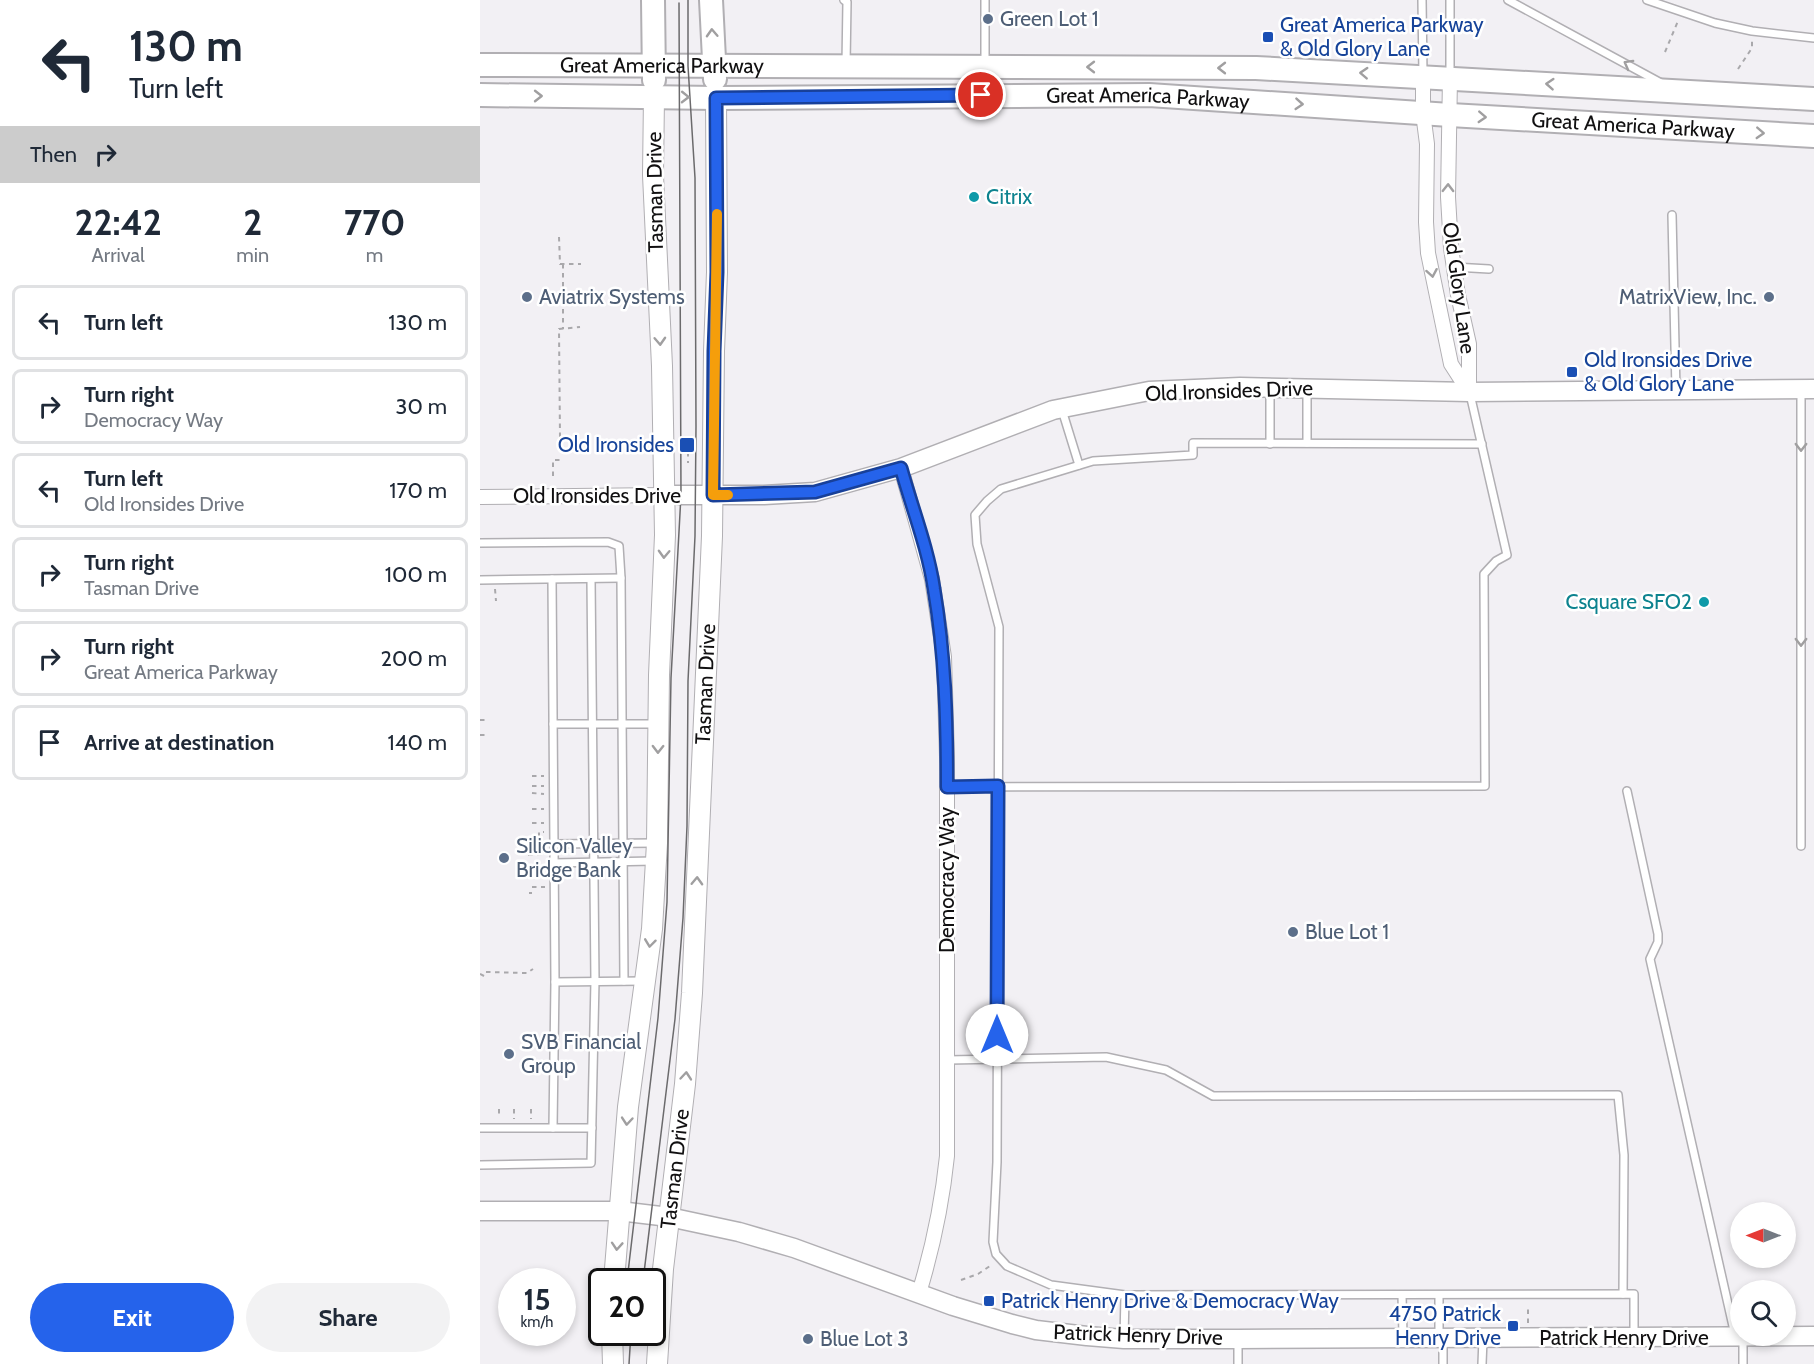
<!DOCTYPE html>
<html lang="en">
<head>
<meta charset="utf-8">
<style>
	body { margin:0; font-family:Cabin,sans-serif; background:#f2f2f3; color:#1f2937; height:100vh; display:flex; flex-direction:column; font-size:22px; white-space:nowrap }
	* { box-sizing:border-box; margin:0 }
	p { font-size:20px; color:#747a83 }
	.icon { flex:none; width:33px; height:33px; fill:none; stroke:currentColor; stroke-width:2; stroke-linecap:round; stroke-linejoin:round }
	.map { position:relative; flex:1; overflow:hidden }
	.sheet { display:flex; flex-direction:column; background:#fff; width:480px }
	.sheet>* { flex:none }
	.guide { background:#fff; color:#1f2937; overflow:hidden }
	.needle { width:39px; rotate:270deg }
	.buttons { position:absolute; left:1250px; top:1202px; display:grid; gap:12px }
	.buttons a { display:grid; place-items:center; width:66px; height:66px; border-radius:50%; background:#fff; box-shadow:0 3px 9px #0003; font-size:30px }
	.speed { position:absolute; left:18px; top:1268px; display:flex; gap:12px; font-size:30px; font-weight:700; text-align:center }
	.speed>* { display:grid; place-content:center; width:78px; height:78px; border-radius:50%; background:#fff; box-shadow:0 3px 9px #0003; line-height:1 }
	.speed small { font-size:15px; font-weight:400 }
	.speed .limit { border:3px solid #111; border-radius:9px; background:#fff; color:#111 }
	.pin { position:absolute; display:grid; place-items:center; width:51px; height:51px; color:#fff; margin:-26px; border:3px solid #fff; border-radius:50%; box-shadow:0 2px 6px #0007 }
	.me { position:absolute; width:66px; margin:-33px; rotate:0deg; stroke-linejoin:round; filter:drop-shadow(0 0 4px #0008) }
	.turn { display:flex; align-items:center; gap:21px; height:126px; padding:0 30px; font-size:27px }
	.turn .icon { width:78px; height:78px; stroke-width:2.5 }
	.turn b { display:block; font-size:42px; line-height:51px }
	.then { display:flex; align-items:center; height:57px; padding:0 30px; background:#0003; gap:12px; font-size:22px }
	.eta { display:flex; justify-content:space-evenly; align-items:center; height:102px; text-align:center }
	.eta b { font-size:36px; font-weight:800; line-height:42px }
	.primary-button { display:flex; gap:12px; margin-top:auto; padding:12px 30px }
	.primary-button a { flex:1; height:69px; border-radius:36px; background:#2563eb; color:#fff; font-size:24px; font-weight:800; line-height:69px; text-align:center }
	.primary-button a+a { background:#f2f2f3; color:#1f2937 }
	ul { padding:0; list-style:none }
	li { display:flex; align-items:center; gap:18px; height:75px; margin:0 12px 9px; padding:0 18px; border:3px solid #e0e1e3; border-radius:9px }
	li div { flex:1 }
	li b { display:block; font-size:22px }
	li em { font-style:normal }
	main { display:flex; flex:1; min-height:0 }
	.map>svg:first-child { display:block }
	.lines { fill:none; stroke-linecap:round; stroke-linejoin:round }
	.service-casing { stroke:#b1afb3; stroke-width:10 }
	.minor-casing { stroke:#b1afb3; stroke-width:16 }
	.tertiary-casing { stroke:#b1afb3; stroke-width:21 }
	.secondary-casing { stroke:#b1afb3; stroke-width:22 }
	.primary-casing { stroke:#b1afb3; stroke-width:26 }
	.path { stroke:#a9a8ab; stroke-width:2; stroke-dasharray:4.5 4.5; stroke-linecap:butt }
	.service { stroke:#fff; stroke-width:7 }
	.minor { stroke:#fff; stroke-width:14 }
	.tertiary { stroke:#fff; stroke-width:18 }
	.secondary { stroke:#fff; stroke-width:20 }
	.primary { stroke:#fff; stroke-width:22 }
	.tram { stroke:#6b6a6c; stroke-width:1.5 }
	.oneway { stroke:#a09fa0 }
	.route-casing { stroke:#184099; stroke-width:15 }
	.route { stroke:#2563eb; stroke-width:10 }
	.slow { stroke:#f59e0b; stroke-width:10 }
	.service-dot { fill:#5c6f8a; stroke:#fff; stroke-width:2 }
	.transit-dot { fill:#1a4fb4; stroke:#fff; stroke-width:2 }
	.culture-dot { fill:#0f9aa8; stroke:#fff; stroke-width:2 }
	.labels { text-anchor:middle; stroke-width:5; stroke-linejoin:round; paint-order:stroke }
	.service-label { font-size:21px; fill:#4e5e75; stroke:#fff; text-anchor:start }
	.transit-label { font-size:21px; fill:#164399; stroke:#fff; text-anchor:start }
	.street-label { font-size:21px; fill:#111011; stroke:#fff }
	.culture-label { font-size:21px; fill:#0d838f; stroke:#fff; text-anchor:start }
</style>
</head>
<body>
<main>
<section class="sheet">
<div class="guide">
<div class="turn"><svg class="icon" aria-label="left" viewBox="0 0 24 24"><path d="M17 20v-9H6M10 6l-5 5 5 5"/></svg><div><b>130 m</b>Turn left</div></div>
<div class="then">Then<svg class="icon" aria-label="right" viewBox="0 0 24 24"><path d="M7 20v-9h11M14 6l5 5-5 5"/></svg></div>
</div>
<div class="eta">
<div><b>22:42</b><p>Arrival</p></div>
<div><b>2</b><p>min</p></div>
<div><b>770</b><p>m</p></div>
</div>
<ul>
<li><svg class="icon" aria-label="left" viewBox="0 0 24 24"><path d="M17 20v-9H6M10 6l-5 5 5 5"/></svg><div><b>Turn left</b></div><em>130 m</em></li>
<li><svg class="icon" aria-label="right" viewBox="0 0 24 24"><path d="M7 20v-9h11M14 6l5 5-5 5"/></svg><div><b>Turn right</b><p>Democracy Way</p></div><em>30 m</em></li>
<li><svg class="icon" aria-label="left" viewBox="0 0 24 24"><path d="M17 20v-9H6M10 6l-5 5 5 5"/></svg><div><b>Turn left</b><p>Old Ironsides Drive</p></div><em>170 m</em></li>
<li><svg class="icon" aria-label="right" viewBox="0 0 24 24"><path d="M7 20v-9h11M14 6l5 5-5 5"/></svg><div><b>Turn right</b><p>Tasman Drive</p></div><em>100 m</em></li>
<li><svg class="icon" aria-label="right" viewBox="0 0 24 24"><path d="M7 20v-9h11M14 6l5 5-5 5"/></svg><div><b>Turn right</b><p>Great America Parkway</p></div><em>200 m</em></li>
<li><svg class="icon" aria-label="arrive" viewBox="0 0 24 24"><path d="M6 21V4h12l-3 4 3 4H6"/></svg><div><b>Arrive at destination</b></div><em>140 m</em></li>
</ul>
<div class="primary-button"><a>Exit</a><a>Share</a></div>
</section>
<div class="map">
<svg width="1334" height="1364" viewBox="0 0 1334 1364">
	<rect width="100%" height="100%" fill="#f2f0f4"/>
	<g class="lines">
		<!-- service casing -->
		<g class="service-casing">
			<g id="service">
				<polyline points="364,0 367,2 366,64"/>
				<polyline points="942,0 943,75"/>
				<polyline points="1028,0 1181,83"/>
				<polyline points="1167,0 1235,23 1272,31 1334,38"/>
				<polyline points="970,75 970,0"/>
				<polyline points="501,93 505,66 505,0"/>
				<polyline points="1192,215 1196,390"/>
				<polyline points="974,267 1009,269"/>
				<polyline points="827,389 827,443"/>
				<polyline points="582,410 599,465"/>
				<polyline points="790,444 790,389"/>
				<polyline points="1002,444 713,443 713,455 613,461 521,489 507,501 495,515 497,544 519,627 517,1162 513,1242 516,1254 527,1266 571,1285 645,1295 1154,1294 1154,1337"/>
				<polyline points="0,543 128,542 139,546 141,578 144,981"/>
				<polyline points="72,579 75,982 73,1128"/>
				<polyline points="0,580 141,578"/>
				<polyline points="73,724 176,724"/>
				<polyline points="467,787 1005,786 1004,574 1016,561 1027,555 990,394"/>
				<polyline points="1147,791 1178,934 1178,942 1170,959 1255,1335"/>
				<polyline points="74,844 174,843"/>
				<polyline points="1321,846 1321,391"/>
				<polyline points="74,863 174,861"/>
				<polyline points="75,982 163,981"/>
				<polyline points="467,1060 626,1057 686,1070 733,1096 1138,1095 1144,1155 1143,1294"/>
				<polyline points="0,1128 112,1128"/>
				<polyline points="0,1165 111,1163 115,981 111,579"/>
				<polyline points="922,1295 923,1336"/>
				<polyline points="959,1295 959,1337"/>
				<polyline points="1263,1338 1263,1364"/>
				<polyline points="644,1339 645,1295"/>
				<polyline points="758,1340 758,1364"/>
				<polyline points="963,1340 963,1364"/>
				<polyline points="1002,1364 1003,1339"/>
			</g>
		</g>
		<!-- minor casing -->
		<g class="minor-casing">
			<g id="minor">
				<polyline points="943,76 943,113 947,144 946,222 948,253 971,364 989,392"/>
				<polyline points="970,77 968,197 971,248 978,295 989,344 989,392"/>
				<path d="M421,468L452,579L464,657L467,757V1156C462,1205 453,1247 439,1293"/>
				<polyline points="0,497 184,495"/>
			</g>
		</g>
		<!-- tertiary casing -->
		<g class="tertiary-casing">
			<g id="tertiary">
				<polyline points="184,495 284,495 335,492 421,468 573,410 669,391 760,387 989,392 1334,389"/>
				<polyline points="0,1211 139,1211 189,1217 259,1232 314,1248 473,1306 532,1324 556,1330 607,1336 644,1339 758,1339 1334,1336"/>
			</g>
		</g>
		<!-- secondary casing -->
		<g class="secondary-casing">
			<g id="secondary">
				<polyline points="134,1281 148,1107 172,929 177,843 179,675 185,535 182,366 173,175 174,96"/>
				<polyline points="132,1332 133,1364"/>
				<path id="s1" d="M177,1364L183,1269L205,1084L212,993L232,536L234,351L237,272L236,98"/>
			</g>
		</g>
		<!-- primary casing -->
		<g class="primary-casing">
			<g id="primary">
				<polyline points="173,0 174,80"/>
				<polyline points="231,0 235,79"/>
				<path id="s2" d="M0,65L776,68L1334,99"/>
				<path id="s3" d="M0,95L236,98L669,95L970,115L1334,136"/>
			</g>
		</g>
		<!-- path -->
		<g class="path">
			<polyline points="1185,52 1198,21"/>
			<polyline points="1258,69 1272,48 1272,40"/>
			<polyline points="79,237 80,264 101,264"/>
			<polyline points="83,264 83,329"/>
			<polyline points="63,297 100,298"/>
			<polyline points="80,437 79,329 100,327"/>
			<polyline points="208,452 208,463"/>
			<polyline points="73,476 73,460 80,460"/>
			<polyline points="15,589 16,601"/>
			<polyline points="0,720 7,720"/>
			<polyline points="0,735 7,735"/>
			<polyline points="52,776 64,776"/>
			<polyline points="52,786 64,786"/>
			<polyline points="52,793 64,794"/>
			<polyline points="52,809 64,809"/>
			<polyline points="52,823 64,823"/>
			<polyline points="52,836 59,836"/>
			<polyline points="48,855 65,854"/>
			<polyline points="59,855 59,832 64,832"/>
			<polyline points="52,887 65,887"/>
			<polyline points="49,893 52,893"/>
			<polyline points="6,972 47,973 53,969"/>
			<polyline points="0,974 6,977"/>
			<polyline points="19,1109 19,1118"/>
			<polyline points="34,1109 34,1119"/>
			<polyline points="51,1109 51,1119"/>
			<polyline points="481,1280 498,1274 513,1264"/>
			<polyline points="1048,1323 1048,1305"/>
		</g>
		<!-- service -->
		<use href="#service" class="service"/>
		<!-- minor -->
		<use href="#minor" class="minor"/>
		<!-- tertiary -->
		<use href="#tertiary" class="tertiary"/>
		<!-- secondary -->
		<use href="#secondary" class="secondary"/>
		<!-- primary -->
		<use href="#primary" class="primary"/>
		<!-- tram -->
		<g class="tram">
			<polyline points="147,1281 178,1018 187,902 191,678 201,495 199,3"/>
			<polyline points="163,1281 195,1019 203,918 207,826 208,681 215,536 216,426 215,178 208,66 208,0"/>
			<polyline points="149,1364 151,1332"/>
		</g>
	</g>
	<!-- one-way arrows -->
	<defs><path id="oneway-chevron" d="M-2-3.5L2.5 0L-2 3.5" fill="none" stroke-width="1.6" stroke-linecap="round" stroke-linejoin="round" transform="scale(1.5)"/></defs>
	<g class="oneway">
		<use href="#oneway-chevron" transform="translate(232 33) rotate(-93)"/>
		<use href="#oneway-chevron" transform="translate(1148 64) rotate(-151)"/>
		<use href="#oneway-chevron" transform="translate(611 67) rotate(-180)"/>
		<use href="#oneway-chevron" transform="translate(742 68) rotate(-180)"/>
		<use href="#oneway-chevron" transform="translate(884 73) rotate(-177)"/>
		<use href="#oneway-chevron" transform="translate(1070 84) rotate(-176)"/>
		<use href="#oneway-chevron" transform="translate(58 96)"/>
		<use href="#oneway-chevron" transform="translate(205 97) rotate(1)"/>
		<use href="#oneway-chevron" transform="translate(819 104) rotate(4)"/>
		<use href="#oneway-chevron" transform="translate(1002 117) rotate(3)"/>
		<use href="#oneway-chevron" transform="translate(1280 133) rotate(3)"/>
		<use href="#oneway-chevron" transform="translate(968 188) rotate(-89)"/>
		<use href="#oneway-chevron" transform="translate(952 273) rotate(80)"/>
		<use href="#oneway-chevron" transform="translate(180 341) rotate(87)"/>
		<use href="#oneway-chevron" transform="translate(1321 447) rotate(90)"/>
		<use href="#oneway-chevron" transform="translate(184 554) rotate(92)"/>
		<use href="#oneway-chevron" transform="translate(1321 642) rotate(90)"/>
		<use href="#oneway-chevron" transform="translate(178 749) rotate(91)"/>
		<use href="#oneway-chevron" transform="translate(217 881) rotate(-88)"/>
		<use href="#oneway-chevron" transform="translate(170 943) rotate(97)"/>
		<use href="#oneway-chevron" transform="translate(206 1076) rotate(-85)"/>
		<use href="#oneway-chevron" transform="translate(147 1121) rotate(95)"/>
		<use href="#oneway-chevron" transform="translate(137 1246) rotate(94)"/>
	</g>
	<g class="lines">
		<!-- route casing -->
		<g class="route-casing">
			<path id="route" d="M501,95L236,98L237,272L234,351L233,495L335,492L421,468C432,508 448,548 454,589C465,654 467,720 467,787L518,786L517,1035"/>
		</g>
		<!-- route -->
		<use href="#route" class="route"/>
		<!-- slow -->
		<polyline class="slow" points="237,214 233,495 248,495"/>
	</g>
	<!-- markers -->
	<g class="service-dot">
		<circle cx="508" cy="19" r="6"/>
		<circle cx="47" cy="297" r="6"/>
		<circle cx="1289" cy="297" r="6"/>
		<circle cx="24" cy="858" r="6"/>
		<circle cx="813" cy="932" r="6"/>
		<circle cx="29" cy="1054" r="6"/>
		<circle cx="328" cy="1339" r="6"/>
	</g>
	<g class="transit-dot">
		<rect x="782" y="31" width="12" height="12" rx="3"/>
		<rect x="1086" y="366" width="12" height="12" rx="3"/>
		<rect x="199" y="437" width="16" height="16" rx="3"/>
		<rect x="503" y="1295" width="12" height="12" rx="3"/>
		<rect x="1027" y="1320" width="12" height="12" rx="3"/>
	</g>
	<g class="culture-dot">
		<circle cx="494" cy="197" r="6"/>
		<circle cx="1224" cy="602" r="6"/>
	</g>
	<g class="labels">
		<!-- service labels -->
		<g class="service-label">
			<text x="520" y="26">Green Lot 1</text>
			<text x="59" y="304">Aviatrix Systems</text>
			<text x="1277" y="304" text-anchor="end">MatrixView, Inc.</text>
			<text x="36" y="853">Silicon Valley<tspan x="36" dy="24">Bridge Bank</tspan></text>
			<text x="825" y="939">Blue Lot 1</text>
			<text x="41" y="1049">SVB Financial<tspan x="41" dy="24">Group</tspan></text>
			<text x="340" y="1346">Blue Lot 3</text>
		</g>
		<!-- transit labels -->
		<g class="transit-label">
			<text x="800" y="32">Great America Parkway<tspan x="800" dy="24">&amp; Old Glory Lane</tspan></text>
			<text x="1104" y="367">Old Ironsides Drive<tspan x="1104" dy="24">&amp; Old Glory Lane</tspan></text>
			<text x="194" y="452" text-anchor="end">Old Ironsides</text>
			<text x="521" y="1308">Patrick Henry Drive &amp; Democracy Way</text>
			<text x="1021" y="1321" text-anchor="end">4750 Patrick<tspan x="1021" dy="24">Henry Drive</tspan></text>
		</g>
		<!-- street labels -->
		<g class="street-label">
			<text dy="7" stroke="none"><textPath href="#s2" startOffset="182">Great America Parkway</textPath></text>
			<text dy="7" stroke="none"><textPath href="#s3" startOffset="668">Great America Parkway</textPath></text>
			<text dy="7" stroke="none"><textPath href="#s3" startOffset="1154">Great America Parkway</textPath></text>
			<text transform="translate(175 192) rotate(-91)" y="7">Tasman Drive</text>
			<text transform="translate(979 288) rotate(82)" y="7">Old Glory Lane</text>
			<text transform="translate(749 391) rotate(-2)" y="7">Old Ironsides Drive</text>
			<text x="117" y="503">Old Ironsides Drive</text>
			<text dy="7" stroke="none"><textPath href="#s1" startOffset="682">Tasman Drive</textPath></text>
			<text transform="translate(467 880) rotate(-90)" y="7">Democracy Way</text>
			<text dy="7" stroke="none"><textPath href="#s1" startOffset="196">Tasman Drive</textPath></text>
			<text transform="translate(658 1335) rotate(2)" y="7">Patrick Henry Drive</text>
			<text x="1144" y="1345">Patrick Henry Drive</text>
		</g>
		<!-- culture labels -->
		<g class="culture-label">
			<text x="506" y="204">Citrix</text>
			<text x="1212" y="609" text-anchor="end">Csquare SFO2</text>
		</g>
	</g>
</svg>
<div class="buttons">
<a><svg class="needle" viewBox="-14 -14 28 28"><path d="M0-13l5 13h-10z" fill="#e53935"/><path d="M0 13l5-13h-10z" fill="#747a83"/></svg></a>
<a><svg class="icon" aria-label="search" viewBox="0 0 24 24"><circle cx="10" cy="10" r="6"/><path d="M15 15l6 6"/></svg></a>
</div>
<div class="speed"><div>15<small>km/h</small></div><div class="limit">20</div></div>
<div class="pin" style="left:501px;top:95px;background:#d93025"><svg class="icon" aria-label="arrive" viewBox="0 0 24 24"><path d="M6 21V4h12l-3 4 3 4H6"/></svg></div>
<svg class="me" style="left:517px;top:1035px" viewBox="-20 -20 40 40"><circle r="19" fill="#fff"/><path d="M0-13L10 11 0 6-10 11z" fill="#2563eb"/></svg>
</div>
</main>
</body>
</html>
